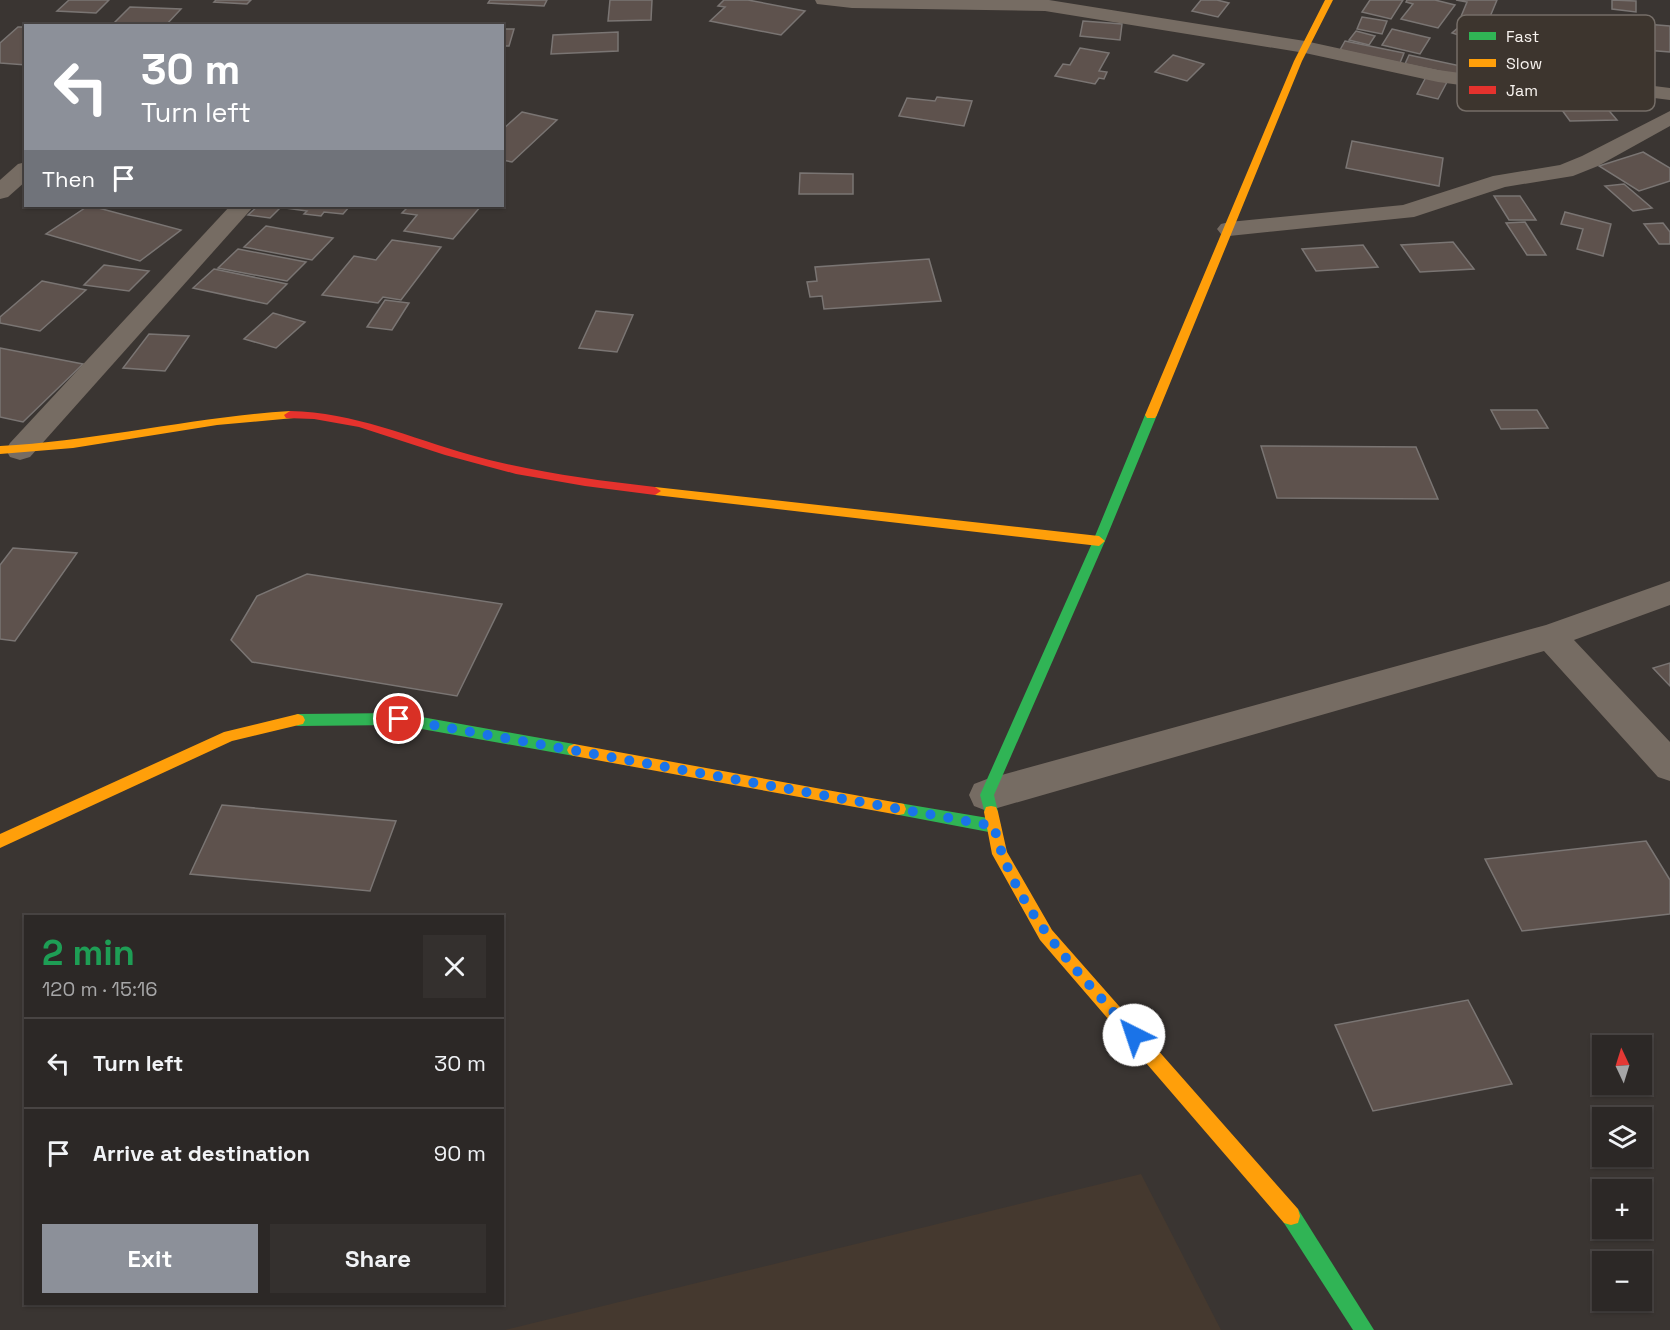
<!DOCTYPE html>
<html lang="en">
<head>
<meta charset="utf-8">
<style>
	body { margin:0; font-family:"Space Grotesk",sans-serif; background:#34302e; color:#f1f3f6; height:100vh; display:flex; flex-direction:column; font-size:22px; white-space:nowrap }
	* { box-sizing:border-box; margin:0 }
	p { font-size:20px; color:#a6a6a7 }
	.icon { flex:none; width:33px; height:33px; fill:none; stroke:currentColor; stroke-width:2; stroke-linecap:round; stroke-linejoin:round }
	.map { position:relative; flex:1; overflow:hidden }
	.sheet { position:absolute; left:24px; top:915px; width:480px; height:390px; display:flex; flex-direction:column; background:#2c2826; border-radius:0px; box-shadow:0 2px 4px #0004,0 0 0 2px #484443 }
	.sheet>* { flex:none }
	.guide { position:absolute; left:24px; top:24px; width:480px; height:183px; border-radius:0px; box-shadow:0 2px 4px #0004,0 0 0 2px #484443; background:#8c9099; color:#fff; overflow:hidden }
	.needle { width:39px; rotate:356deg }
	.fabs { position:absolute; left:1592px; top:1035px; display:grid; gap:12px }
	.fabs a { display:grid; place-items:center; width:60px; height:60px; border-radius:0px; background:#2c2826; box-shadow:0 2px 4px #0004,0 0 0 2px #484443; font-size:30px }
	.pin { position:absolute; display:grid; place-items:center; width:51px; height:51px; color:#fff; margin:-26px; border:3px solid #fff; border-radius:50%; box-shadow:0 2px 6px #0007 }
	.me { position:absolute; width:66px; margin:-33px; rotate:319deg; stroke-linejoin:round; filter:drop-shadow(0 0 4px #0008) }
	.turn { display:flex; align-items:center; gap:21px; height:126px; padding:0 18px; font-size:27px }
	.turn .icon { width:78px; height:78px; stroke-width:2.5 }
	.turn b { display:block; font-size:42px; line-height:51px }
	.then { display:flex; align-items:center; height:57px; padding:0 18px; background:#0003; gap:12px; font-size:22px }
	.round { display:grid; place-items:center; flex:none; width:63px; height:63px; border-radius:0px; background:#34302e }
	.headline { display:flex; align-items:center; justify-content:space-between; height:102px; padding:0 18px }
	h1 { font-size:36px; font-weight:700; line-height:45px; color:#1e9e55 }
	.button { display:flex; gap:12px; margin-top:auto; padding:12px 18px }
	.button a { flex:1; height:69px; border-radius:0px; background:#8c9099; color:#fff; font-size:24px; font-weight:700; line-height:69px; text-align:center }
	.button a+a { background:#34302e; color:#f1f3f6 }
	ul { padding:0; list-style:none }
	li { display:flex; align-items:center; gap:18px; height:90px; padding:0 18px; border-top:2px solid #484443 }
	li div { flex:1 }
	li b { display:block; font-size:22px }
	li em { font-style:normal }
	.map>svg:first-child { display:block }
	.built { fill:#45392f }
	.building { fill:#5e524d; stroke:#7a7573; stroke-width:1.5 }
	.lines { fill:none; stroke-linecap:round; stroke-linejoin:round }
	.street { fill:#766c63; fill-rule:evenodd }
	.fast { fill:#30b455; fill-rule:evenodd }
	.slow { fill:#ff9f0a; fill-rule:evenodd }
	.jam { fill:#e5322d; fill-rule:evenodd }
	.route { stroke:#1a73e8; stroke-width:10; stroke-dasharray:0 18 }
	.key { fill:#3d352e; stroke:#756e68; stroke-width:1.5 }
	.key-label { font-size:16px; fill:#f9f4f0 }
</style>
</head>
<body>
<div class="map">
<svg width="1670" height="1330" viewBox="0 0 1670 1330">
	<rect width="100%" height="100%" fill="#3a3532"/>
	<!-- built -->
	<polygon class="built" points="1141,1174 1221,1330 505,1330"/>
	<!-- building -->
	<g class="building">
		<polygon points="69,0 109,0 96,13 57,11"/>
		<polygon points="216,0 251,0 247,4 214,2"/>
		<polygon points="490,0 547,0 544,6 488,3"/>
		<polygon points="610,0 652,0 651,20 608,21"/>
		<polygon points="724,0 748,0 805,11 781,35 710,21 725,7 718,6"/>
		<polygon points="1201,0 1217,0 1229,3 1218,17 1192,11"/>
		<polygon points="1370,0 1403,0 1391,19 1362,12"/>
		<polygon points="1407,0 1435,0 1455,5 1438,28 1401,19 1413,4 1406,2"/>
		<polygon points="1456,0 1497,0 1487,24 1460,19 1467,2"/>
		<polygon points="1612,0 1636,1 1636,12 1612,9"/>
		<polygon points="130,7 181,9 165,26 111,26"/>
		<polygon points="1362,17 1387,21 1382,34 1357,29"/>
		<polygon points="1083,21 1122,24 1120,40 1080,36"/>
		<polygon points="1633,23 1670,26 1670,52 1645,50"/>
		<polygon points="1460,26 1485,33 1478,41 1452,33"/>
		<polygon points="18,27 26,27 26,65 0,63 0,43"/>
		<polygon points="502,29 514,29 509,46 502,46"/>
		<polygon points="1392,29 1430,38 1420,54 1382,45"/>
		<polygon points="1356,31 1375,36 1369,45 1349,40"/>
		<polygon points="618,32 618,51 551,54 553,35"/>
		<polygon points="1345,41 1404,53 1400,63 1340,50"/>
		<polygon points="1080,48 1109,53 1099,71 1107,72 1104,79 1099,78 1095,84 1055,76 1063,64 1070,65"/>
		<polygon points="1173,55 1204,64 1187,81 1155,72"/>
		<polygon points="1409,55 1470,68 1467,77 1405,64"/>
		<polygon points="1426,77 1447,82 1438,99 1417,94"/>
		<polygon points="937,97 972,101 964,126 899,116 907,98 935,101"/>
		<polygon points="1559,106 1605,106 1617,120 1570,121"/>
		<polygon points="522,112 557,120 512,162 502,160 502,130"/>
		<polygon points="1352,141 1443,158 1439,186 1346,168"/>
		<polygon points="1643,152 1670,168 1670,181 1639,191 1599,166"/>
		<polygon points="800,173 853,174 853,194 799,194"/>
		<polygon points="1624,184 1652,208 1633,211 1605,186"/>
		<polygon points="1494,196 1520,196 1536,220 1509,220"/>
		<polygon points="88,206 91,206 181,230 140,261 46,234"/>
		<polygon points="258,206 282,206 270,218 248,215"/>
		<polygon points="287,206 350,206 343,214 324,212 321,216 304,214 307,211 285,208"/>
		<polygon points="409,206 481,206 453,239 404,231 417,215 402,213"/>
		<polygon points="1565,212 1611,224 1603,256 1577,249 1583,229 1561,224"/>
		<polygon points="1525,222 1546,255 1527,255 1506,223"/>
		<polygon points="1663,223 1670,232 1670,244 1659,244 1644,224"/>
		<polygon points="266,226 333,238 312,260 244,247"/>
		<polygon points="392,240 441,247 401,300 383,297 378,303 322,295 354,256 376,260"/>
		<polygon points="1453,242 1474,269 1420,272 1401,245"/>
		<polygon points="1363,245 1378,267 1316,271 1302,249"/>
		<polygon points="238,249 306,262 287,281 218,268"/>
		<polygon points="929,259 941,301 824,309 822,296 810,297 807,282 817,281 815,267"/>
		<polygon points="104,265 149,271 129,291 84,285"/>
		<polygon points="214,269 287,284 267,304 193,288"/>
		<polygon points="42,281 86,290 40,331 0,323 0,317"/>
		<polygon points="385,300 409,303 392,330 367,327"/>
		<polygon points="596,311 633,315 617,352 579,348"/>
		<polygon points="273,313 305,322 276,348 244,339"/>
		<polygon points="149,334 189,336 165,371 123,368"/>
		<polygon points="0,348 83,364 23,422 0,417"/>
		<polygon points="1491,410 1537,410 1548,428 1501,429"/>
		<polygon points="1261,446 1416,447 1438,499 1277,498"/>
		<polygon points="13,548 77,553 15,641 0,639 0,565"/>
		<polygon points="307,574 502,604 457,696 252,662 231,640 257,596"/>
		<polygon points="1670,663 1670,686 1653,668"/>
		<polygon points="222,805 396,821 370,891 190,874"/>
		<polygon points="1646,841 1670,880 1670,914 1522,931 1485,859"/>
		<polygon points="1468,1000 1512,1084 1373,1111 1335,1025"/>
	</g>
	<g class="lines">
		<!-- street -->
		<g class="street">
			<polygon points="815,0 1049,0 1305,41 1438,70 1468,74 1575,76 1670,88 1670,100 1575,88 1468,86 1438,82 1305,53 1045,11 852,8 817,4"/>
			<polygon points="1670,111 1670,126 1598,166 1573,176 1505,187 1414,217 1229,236 1221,234 1217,229 1221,224 1229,222 1403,205 1493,176 1560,165 1582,156"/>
			<polygon points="26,162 26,181 8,197 0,199 0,180 18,164"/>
			<polygon points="230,206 254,206 30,457 20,460 10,457 6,450 10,443"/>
			<polygon points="1670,581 1670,605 1574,640 1670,742 1670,781 1658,777 1544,651 987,811 974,806 969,795 974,784 987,779 1546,625"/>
		</g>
		<!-- fast -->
		<g class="fast">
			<polygon points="1151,411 1157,415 1105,541 994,795 998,812 996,817 991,818 986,817 980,795 1093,541 1145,415"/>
			<polygon points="399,713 574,744 579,746 581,750 579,754 574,756 399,725 298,726 293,724 291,720 293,716 298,714"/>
			<polygon points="899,803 994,819 999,821 1001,826 999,831 994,833 899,815 894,814 892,809 894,804"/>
			<polygon points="1291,1207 1298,1209 1374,1330 1353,1330 1284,1223 1282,1216 1284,1209"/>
		</g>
		<!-- slow -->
		<g class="slow">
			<polygon points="1325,0 1333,0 1302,61 1157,415 1155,418 1147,418 1145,415 1294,61"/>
			<path d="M290,411L296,415L294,418L217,425L73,448L0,454V446C98,441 193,417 290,411Z"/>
			<polygon points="655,487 1099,536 1105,541 1099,546 655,495 649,491"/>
			<polygon points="298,714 303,716 305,720 303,724 232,741 0,848 0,834 224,732"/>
			<polygon points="574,744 899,803 904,804 906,809 904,814 899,815 574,756 569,754 567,750 569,746"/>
			<polygon points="991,806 996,807 998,812 1007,852 1052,930 1298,1209 1300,1216 1298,1223 1291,1225 1284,1223 1040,940 992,854 984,812 986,807"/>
		</g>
		<!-- jam -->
		<path class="jam" d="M290,411C354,412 410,438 471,455C531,472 593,480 655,487L661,491L655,495L585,486L516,474L445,455L359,427L314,419L286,418L284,415Z"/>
	</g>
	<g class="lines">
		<!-- route -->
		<path class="route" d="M399,719L994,826C1013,910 1079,972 1134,1035"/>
	</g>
	<!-- legend -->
	<rect x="1457" y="15" width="198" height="96" rx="9" class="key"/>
	<rect x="1469" y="32" width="27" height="8" fill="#30b455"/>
	<rect x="1469" y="59" width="27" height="8" fill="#ff9f0a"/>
	<rect x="1469" y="86" width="27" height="8" fill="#e5322d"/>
	<g class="key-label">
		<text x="1506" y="42">Fast</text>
		<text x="1506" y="69">Slow</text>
		<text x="1506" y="96">Jam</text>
	</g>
</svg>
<div class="fabs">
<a><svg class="needle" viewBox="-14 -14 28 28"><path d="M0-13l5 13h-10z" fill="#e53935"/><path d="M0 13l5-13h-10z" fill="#a6a6a7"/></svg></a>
<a><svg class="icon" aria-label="layers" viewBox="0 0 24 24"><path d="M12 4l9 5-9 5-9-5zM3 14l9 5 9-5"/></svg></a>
<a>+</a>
<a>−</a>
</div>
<div class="pin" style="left:399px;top:719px;background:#d93025"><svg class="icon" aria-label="arrive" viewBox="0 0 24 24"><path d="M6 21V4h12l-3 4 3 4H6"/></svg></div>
<svg class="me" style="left:1134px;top:1035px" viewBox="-20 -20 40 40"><circle r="19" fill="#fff"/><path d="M0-13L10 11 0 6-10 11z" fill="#1a73e8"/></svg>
<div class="guide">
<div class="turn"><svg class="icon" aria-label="left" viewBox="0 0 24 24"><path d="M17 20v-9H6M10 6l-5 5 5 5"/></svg><div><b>30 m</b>Turn left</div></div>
<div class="then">Then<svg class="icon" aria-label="arrive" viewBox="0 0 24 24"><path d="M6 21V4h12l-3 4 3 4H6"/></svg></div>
</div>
<section class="sheet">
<div class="headline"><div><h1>2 min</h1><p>120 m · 15:16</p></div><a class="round"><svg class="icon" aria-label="close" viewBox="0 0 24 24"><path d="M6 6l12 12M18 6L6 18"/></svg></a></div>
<ul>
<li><svg class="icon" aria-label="left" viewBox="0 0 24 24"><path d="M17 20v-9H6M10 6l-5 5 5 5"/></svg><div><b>Turn left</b></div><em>30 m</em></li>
<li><svg class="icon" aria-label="arrive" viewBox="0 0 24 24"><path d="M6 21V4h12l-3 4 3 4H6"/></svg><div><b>Arrive at destination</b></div><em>90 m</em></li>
</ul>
<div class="button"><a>Exit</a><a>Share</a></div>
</section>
</div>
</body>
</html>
